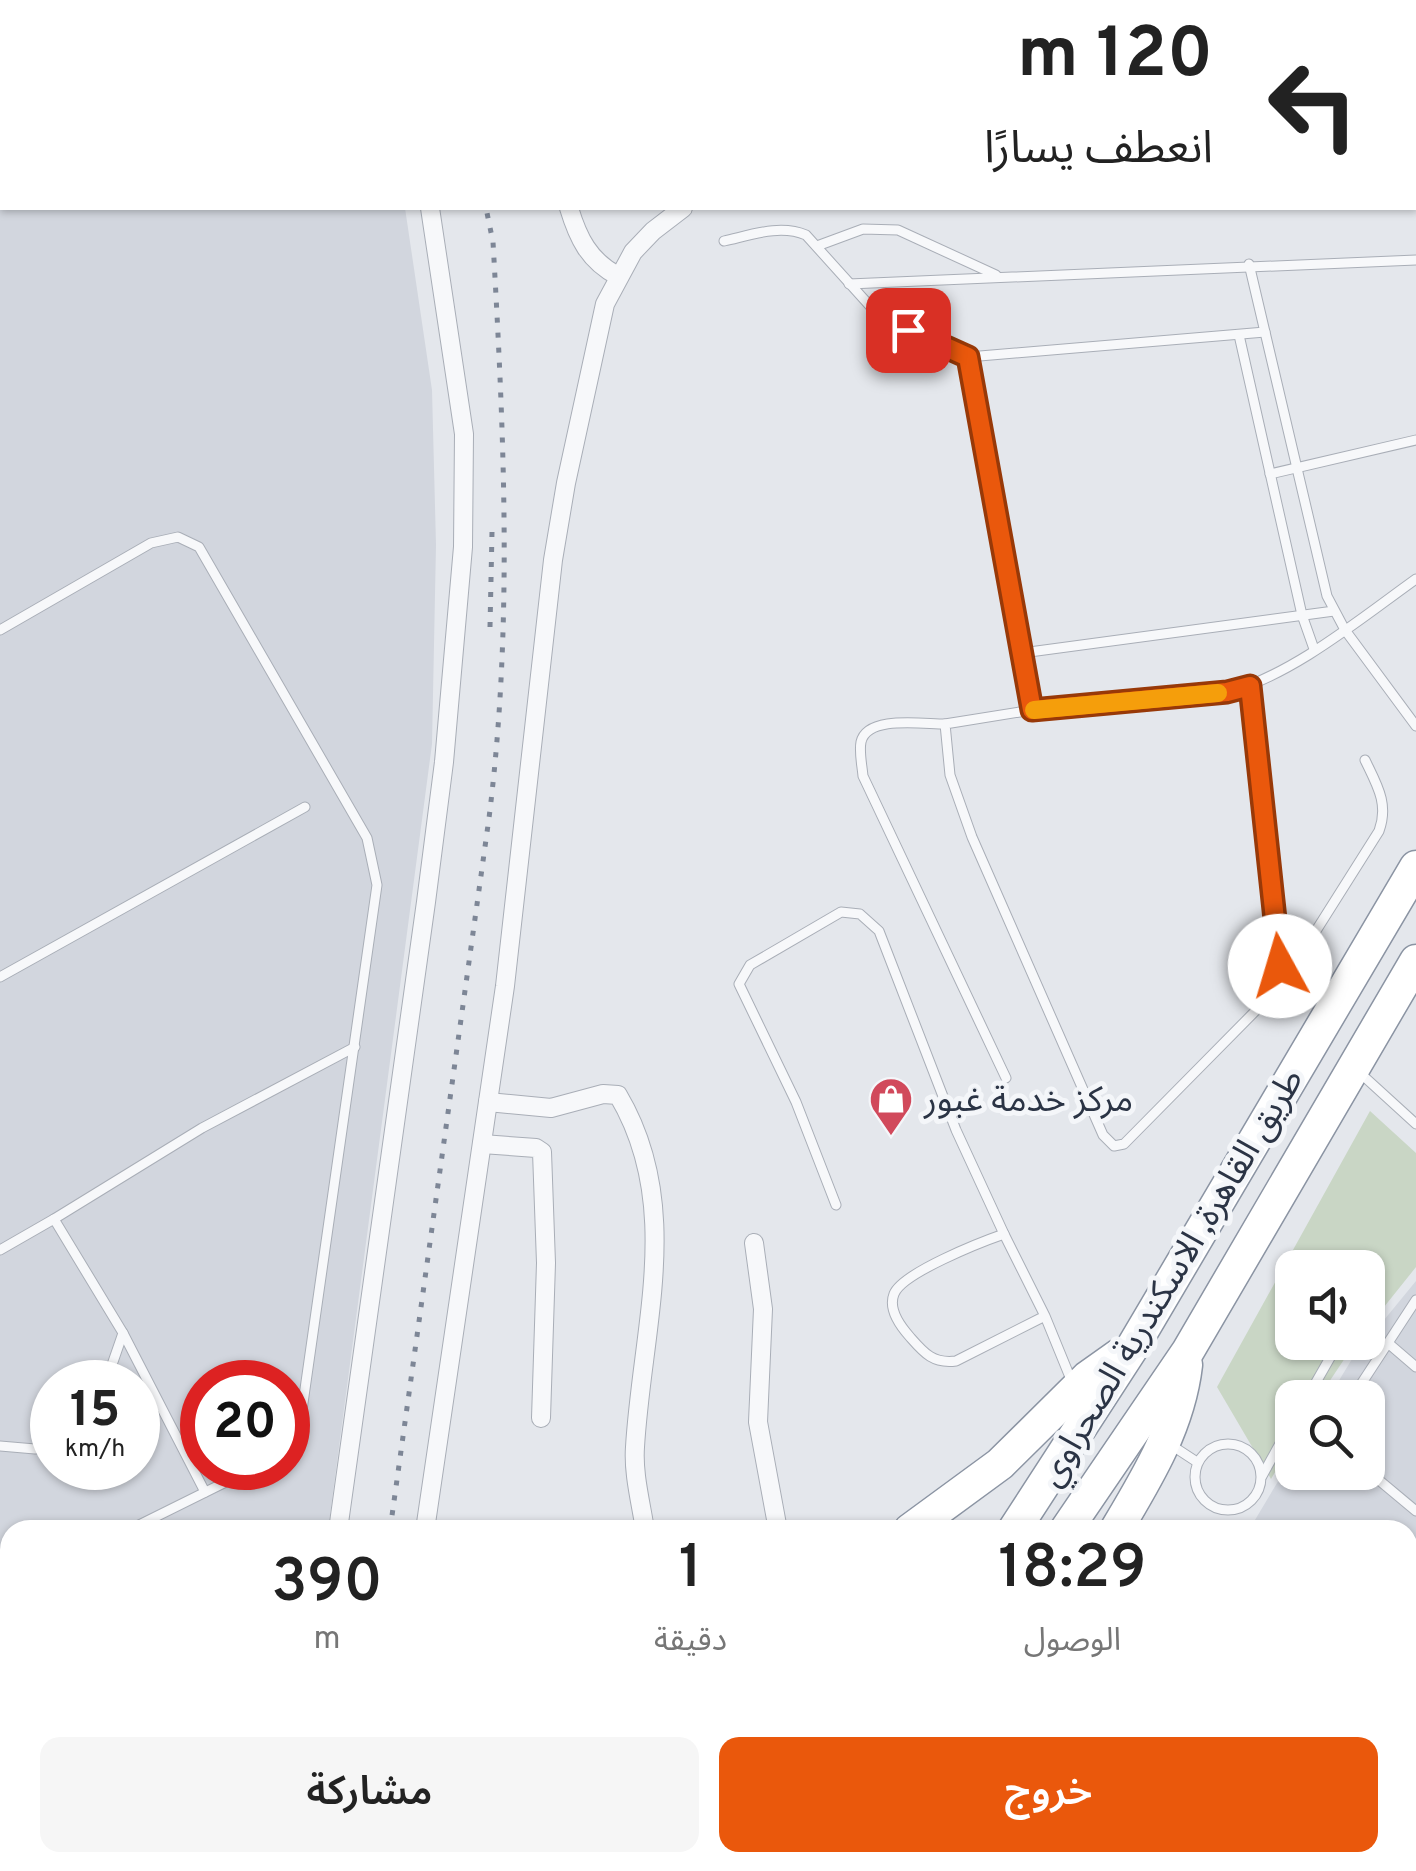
<!DOCTYPE html>
<html lang="ar">
<head>
<meta charset="utf-8">
<style>
	body { margin:0; font-family:Overpass,"Noto Sans Arabic",sans-serif; background:#f6f6f6; color:#222; direction:rtl; height:100vh; display:flex; flex-direction:column; font-size:38px; white-space:nowrap }
	* { box-sizing:border-box; margin:0 }
	p { font-size:32px; color:#767676 }
	.icon { flex:none; width:55px; height:55px; fill:none; stroke:currentColor; stroke-width:2; stroke-linecap:round; stroke-linejoin:round }
	.map { position:relative; flex:1; overflow:hidden; direction:ltr }
	.side { position:absolute; left:0px; top:1520px; width:1418px; height:352px; display:flex; flex-direction:column; background:#fff; border-radius:30px 30px 0 0; box-shadow:0 2px 8px #0004; direction:rtl }
	.side>* { flex:none }
	.top-card { position:absolute; left:0px; top:0px; width:1418px; height:210px; box-shadow:0 2px 8px #0004; direction:rtl; background:#fff; color:#222; overflow:hidden }
	.fabs { position:absolute; left:1275px; top:1250px; display:grid; gap:20px }
	.fabs a { display:grid; place-items:center; width:110px; height:110px; border-radius:20px; background:#fff; box-shadow:0 2px 8px #0004; font-size:50px }
	.speed { position:absolute; left:30px; top:1360px; display:flex; gap:20px; font-size:50px; font-weight:700; text-align:center }
	.speed>* { display:grid; place-content:center; width:130px; height:130px; border-radius:50%; background:#fff; box-shadow:0 2px 8px #0004; line-height:1 }
	.speed small { font-size:25px; font-weight:400 }
	.speed .limit { border:15px solid #d22; background:#fff; color:#111 }
	.pin { position:absolute; display:grid; place-items:center; width:85px; height:85px; color:#fff; margin:-42px; border-radius:20px; box-shadow:0 5px 15px #0006 }
	.me { position:absolute; width:110px; margin:-55px; rotate:354deg; stroke-linejoin:round; filter:drop-shadow(0 0 8px #0008) }
	.turn { display:flex; align-items:center; gap:35px; height:210px; padding:0 40px; font-size:45px }
	.turn .icon { width:130px; height:130px; stroke-width:2.5 }
	.turn b { display:block; font-size:70px; line-height:85px }
	.eta { display:flex; justify-content:space-evenly; align-items:center; height:170px; text-align:center }
	.eta b { font-size:60px; font-weight:600; line-height:70px }
	.action { display:flex; gap:20px; margin-top:auto; padding:20px 40px }
	.action a { flex:1; height:115px; border-radius:20px; background:#ea580c; color:#fff; font-size:40px; font-weight:600; line-height:115px; text-align:center }
	.action a+a { background:#f6f6f6; color:#222 }
	.map>svg:first-child { display:block }
	.built { fill:#d2d6de; fill-rule:evenodd }
	.green { fill:#c9d6c5 }
	.lines { fill:none; stroke-linecap:round; stroke-linejoin:round }
	.lane-casing { stroke:#a9aeb7; stroke-width:11 }
	.street-casing { stroke:#a9aeb7; stroke-width:20 }
	.highway-casing { stroke:#8b94a3; stroke-width:35 }
	.lane { stroke:#f7f8fa; stroke-width:9 }
	.street { stroke:#f7f8fa; stroke-width:18 }
	.highway { stroke:#fff; stroke-width:32 }
	.rail { stroke:#7d8696; stroke-width:5; stroke-dasharray:5 10; stroke-linecap:butt }
	.route-casing { stroke:#983908; stroke-width:25 }
	.route { stroke:#ea580c; stroke-width:18 }
	.slow { stroke:#f59e0b; stroke-width:18 }
	.labels { text-anchor:middle; stroke-width:10; stroke-linejoin:round; paint-order:stroke }
	.poi-label { font-size:35px; fill:#2b3445; stroke:#f4f6f9; text-anchor:start }
	.street-label { font-size:35px; fill:#2b3445; stroke:#f4f6f9 }
</style>
</head>
<body>
<div class="map">
<svg width="1416" height="1871" viewBox="0 0 1416 1871">
	<rect width="100%" height="100%" fill="#e4e7ec"/>
	<!-- built -->
	<g class="built">
		<path d="M0,0H362L363,2H2V208H405L432,390L436,545L432,744L328,1530H10V1862L110,1863L95,1871H0ZM52,1382H138V1468H52ZM202,1382H288V1468H202Z"/>
		<polygon points="1416,1281 1416,1846 1408,1856 1408,1530 1249,1530 1292,1458 1292,1472 1368,1472 1368,1398 1329,1397 1352,1359"/>
	</g>
	<!-- green -->
	<polygon class="green" points="1370,1111 1416,1153 1416,1267 1368,1327 1368,1268 1292,1268 1292,1342 1355,1343 1319,1397 1292,1398 1292,1443 1271,1479 1217,1387"/>
	<g class="lines">
		<!-- lane casing -->
		<g class="lane-casing">
			<g id="lane">
				<path d="M724,241C751,235 780,224 806,235L879,316L968,357"/>
				<polyline points="817,246 863,229 898,230 996,275"/>
				<polyline points="1249,264 1327,596 1345,630 1416,726"/>
				<polyline points="849,284 1416,260"/>
				<polyline points="1239,335 1302,615 1314,649"/>
				<polyline points="1270,474 1416,440"/>
				<polyline points="0,630 151,543 178,537 199,547 367,838 377,885 302,1410 293,1437 288,1442"/>
				<polyline points="1022,653 1334,611"/>
				<path d="M1250,686L1283,983L1124,1144L1114,1146L1103,1135L972,837L950,775L945,724L1032,710L1227,693C1294,674 1360,619 1416,579"/>
				<polyline points="1032,710 968,357 1265,332"/>
				<path d="M945,724C922,724 867,715 861,742C859,752 862,765 863,776L1006,1078"/>
				<polyline points="0,977 305,807"/>
				<path d="M1283,983L1379,831C1389,804 1377,785 1365,760"/>
				<polyline points="1359,1072 1416,1124"/>
				<polyline points="836,1205 796,1102 739,984 750,965 841,912 860,914 879,931 956,1130 1004,1234"/>
				<polyline points="54,1219 202,1128 355,1047"/>
				<polyline points="0,1250 54,1219 123,1333 205,1492"/>
				<path d="M1045,1316L956,1361C933,1364 924,1353 910,1337C901,1327 888,1309 894,1294C902,1273 981,1242 1004,1234L1045,1316L1072,1382"/>
				<polyline points="1388,1343 1416,1367"/>
				<polyline points="106,1382 123,1333"/>
				<polyline points="1307,1398 1339,1342"/>
				<polyline points="1352,1398 1416,1300"/>
				<circle cx="1228" cy="1477" r="33"/>
				<polyline points="1171,1445 1197,1462"/>
				<polyline points="0,1446 35,1449 52,1446"/>
				<polyline points="1368,1471 1416,1511"/>
				<polyline points="1262,1476 1292,1422"/>
				<polyline points="129,1530 254,1468"/>
				<polyline points="0,1602 10,1596"/>
				<polyline points="0,1633 10,1650"/>
				<polyline points="1408,1669 1416,1658"/>
				<polyline points="133,1862 138,1871"/>
				<polyline points="7,1871 21,1862"/>
				<polyline points="227,1871 228,1862"/>
				<polyline points="1165,1871 1168,1862"/>
			</g>
		</g>
		<!-- street casing -->
		<g class="street-casing">
			<g id="street">
				<polyline points="385,0 386,2"/>
				<polyline points="520,0 520,2"/>
				<polyline points="993,2 996,0"/>
				<path d="M569,208C578,238 589,261 618,276"/>
				<path d="M488,1102L551,1108L603,1094L618,1095C684,1206 642,1327 635,1447C633,1474 641,1503 645,1530"/>
				<polyline points="482,1144 536,1148 542,1152 546,1263 541,1418"/>
				<polyline points="754,1243 763,1309 758,1422 778,1530"/>
				<polyline points="338,1530 426,902 444,762 463,547 464,434 430,208"/>
				<polyline points="425,1530 505,986 553,560 566,483 605,304 633,252 653,231 683,208"/>
				<polyline points="298,1862 298,1871"/>
				<polyline points="464,1862 468,1871"/>
				<polyline points="341,1871 355,1862"/>
				<polyline points="368,1871 371,1862"/>
			</g>
		</g>
		<!-- highway casing -->
		<g class="highway-casing">
			<g id="highway">
				<polyline points="910,1530 1000,1464 1088,1377 1119,1355"/>
				<polyline points="1014,1530 1132,1348 1416,867"/>
				<polyline points="1066,1530 1188,1351 1416,961"/>
				<path d="M1116,1530C1147,1478 1179,1426 1186,1365"/>
				<polyline points="496,1871 504,1862"/>
				<polyline points="731,1871 740,1862"/>
				<polyline points="810,1871 818,1862"/>
				<polyline points="906,1871 912,1862"/>
			</g>
		</g>
		<!-- lane -->
		<use href="#lane" class="lane"/>
		<!-- street -->
		<use href="#street" class="street"/>
		<!-- highway -->
		<use href="#highway" class="highway"/>
		<!-- rail -->
		<g class="rail">
			<polyline points="447,0 447,2"/>
			<polyline points="490,627 492,532"/>
			<path d="M390,1530L489,818C513,626 504,435 493,242L486,208"/>
			<polyline points="338,1871 339,1862"/>
		</g>
	</g>
	<g class="lines">
		<!-- route casing -->
		<g class="route-casing">
			<polyline id="route" points="908,330 968,357 1032,710 1227,692 1250,686 1280,966"/>
		</g>
		<!-- route -->
		<use href="#route" class="route"/>
		<!-- slow -->
		<polyline class="slow" points="1034,710 1218,693"/>
	</g>
	<!-- icons -->
	<defs>
		<g id="shop-pin" transform="scale(2.25)"><path d="M0 17L-7.5 6A9.5 9.5 0 1 1 7.5 6Z" fill="#d1495b" stroke="#f4f6f9"/><path d="M-5-2.5h2.3a2.7 3.5 0 0 1 5.4 0H5L5.5 6h-11ZM-1.5-2.5h3a1.5 2.3 0 0 0-3 0Z" fill="#fff"/></g>
	</defs>
	<g fill-rule="evenodd">
		<use href="#shop-pin" x="891" y="1099"/>
	</g>
	<g class="labels">
		<!-- poi labels -->
		<g class="poi-label">
			<text x="924" y="1111">مركز خدمة غبور</text>
		</g>
		<!-- street labels -->
		<g class="street-label">
			<text transform="translate(1170 1277) rotate(-59)" y="12">طريق القاهرة, الاسكندرية الصحراوي</text>
		</g>
	</g>
</svg>
<div class="fabs">
<a><svg class="icon" aria-label="sound" viewBox="0 0 24 24"><path d="M4 9h4l5-4v14l-5-4H4zM17 9q2 3 0 6"/></svg></a>
<a><svg class="icon" aria-label="search" viewBox="0 0 24 24"><circle cx="10" cy="10" r="6"/><path d="M15 15l6 6"/></svg></a>
</div>
<div class="speed"><div>15<small>km/h</small></div><div class="limit">20</div></div>
<div class="pin" style="left:908px;top:330px;background:#d93025"><svg class="icon" aria-label="arrive" viewBox="0 0 24 24"><path d="M6 21V4h12l-3 4 3 4H6"/></svg></div>
<svg class="me" style="left:1280px;top:966px" viewBox="-20 -20 40 40"><circle r="19" fill="#fff"/><path d="M0-13L10 11 0 6-10 11z" fill="#ea580c"/></svg>
<div class="top-card">
<div class="turn"><svg class="icon" aria-label="left" viewBox="0 0 24 24"><path d="M17 20v-9H6M10 6l-5 5 5 5"/></svg><div><b>120 m</b>انعطف يسارًا</div></div>
</div>
<section class="side">
<div class="eta">
<div><b>18:29</b><p>الوصول</p></div>
<div><b>1</b><p>دقيقة</p></div>
<div><b>390</b><p>m</p></div>
</div>
<div class="action"><a>خروج</a><a>مشاركة</a></div>
</section>
</div>
</body>
</html>
